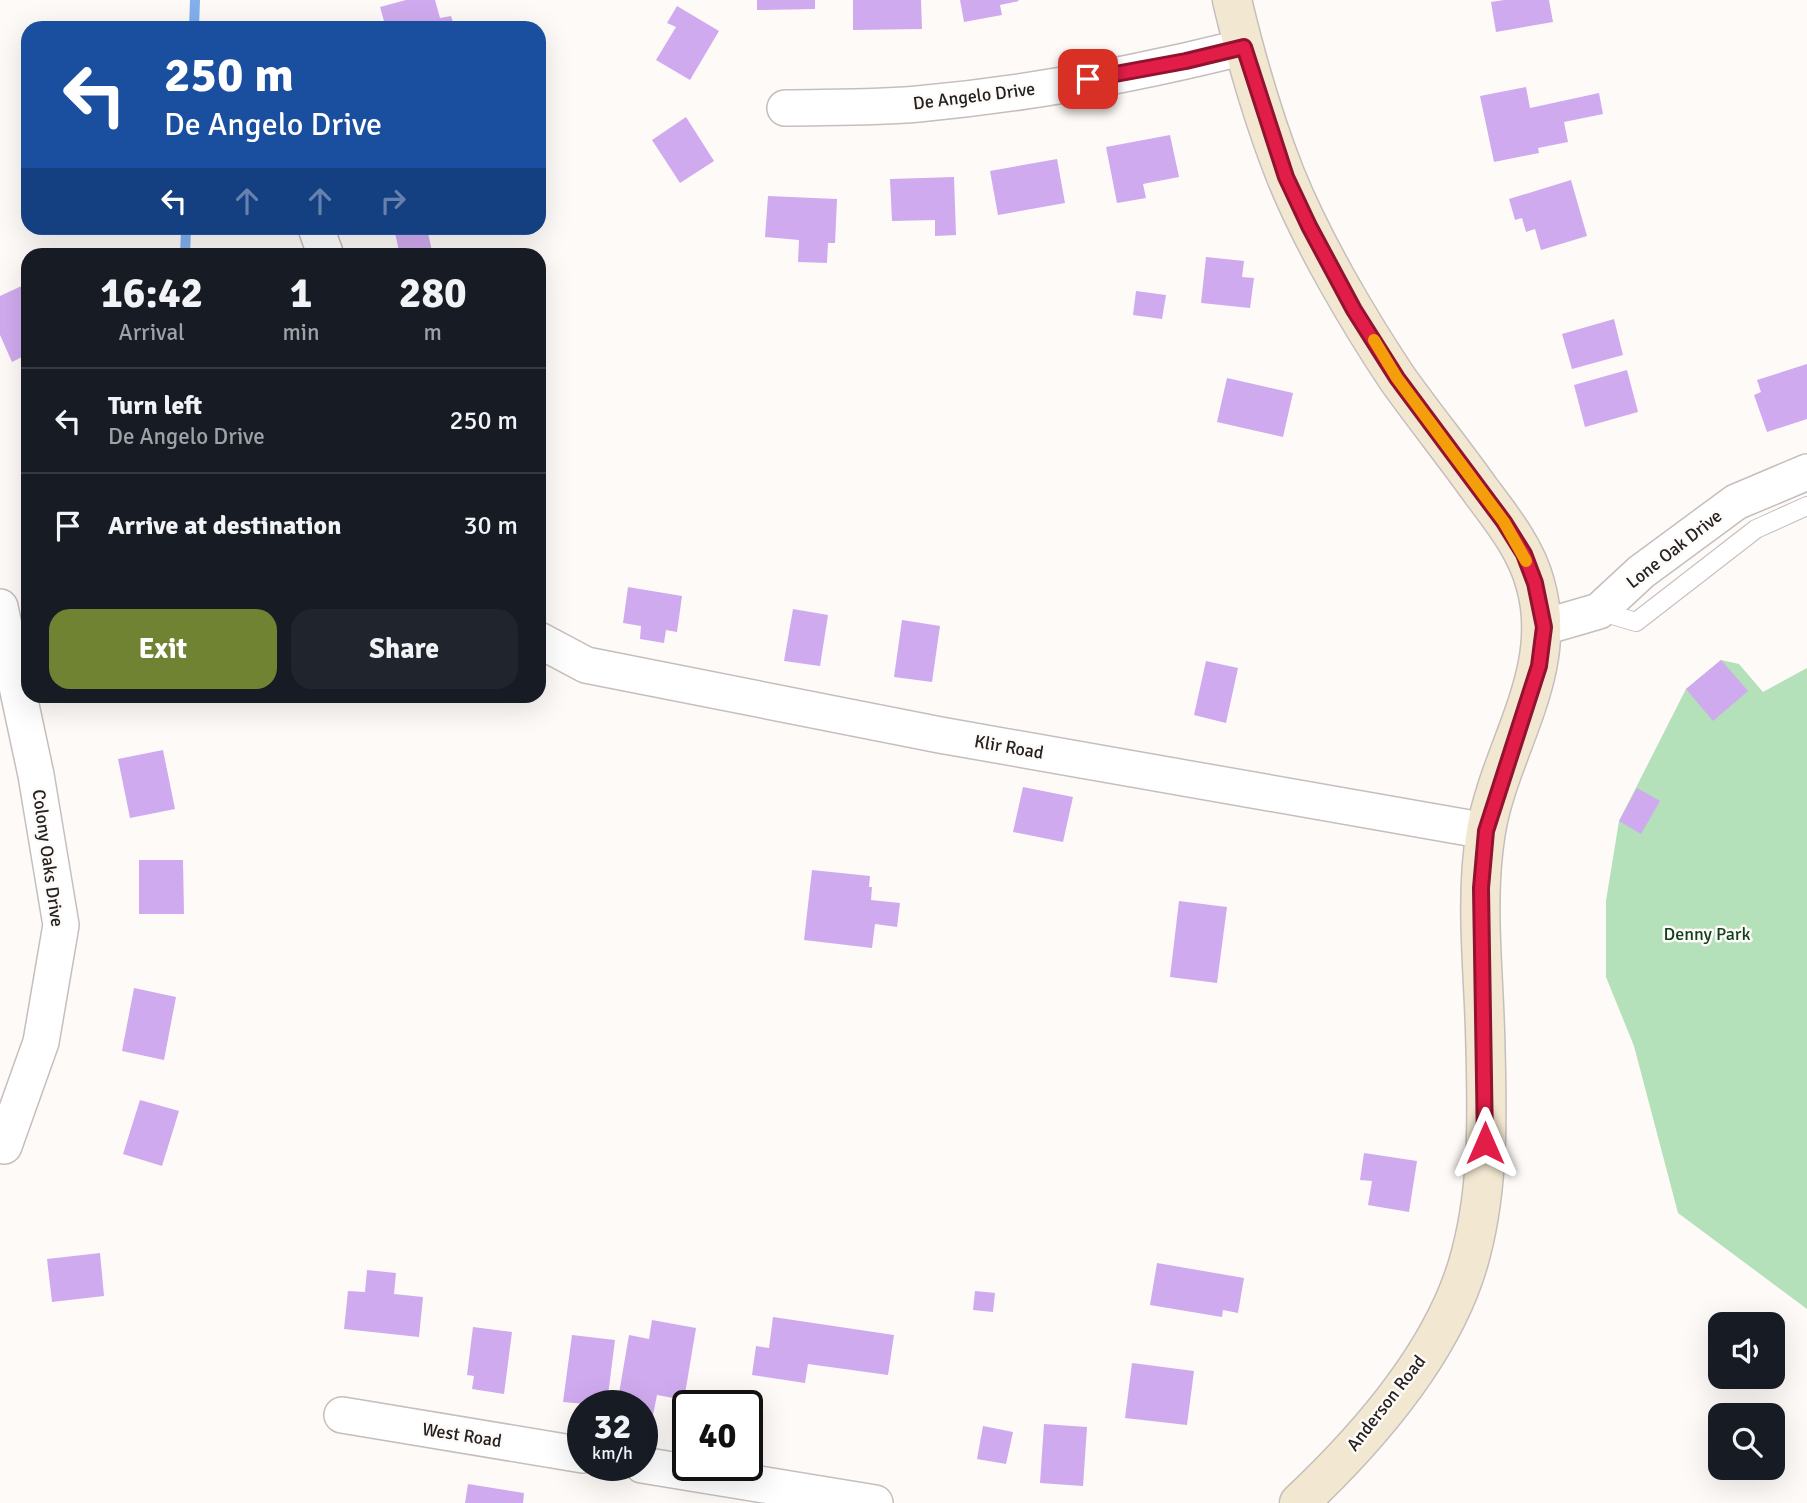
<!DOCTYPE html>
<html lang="en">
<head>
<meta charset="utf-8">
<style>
	body { margin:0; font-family:Signika,sans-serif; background:#20242c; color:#f1f3f6; height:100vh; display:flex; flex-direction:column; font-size:26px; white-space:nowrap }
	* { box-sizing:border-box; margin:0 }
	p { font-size:23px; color:#9ea1a6 }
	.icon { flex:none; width:38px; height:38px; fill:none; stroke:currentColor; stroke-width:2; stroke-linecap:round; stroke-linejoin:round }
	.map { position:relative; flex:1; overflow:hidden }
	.sheet { position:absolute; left:21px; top:248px; width:525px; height:455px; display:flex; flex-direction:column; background:#171b24; border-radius:21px; box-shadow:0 7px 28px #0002 }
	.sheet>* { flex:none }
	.guide { position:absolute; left:21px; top:21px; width:525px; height:214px; border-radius:21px; box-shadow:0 7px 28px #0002; background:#1a4fa0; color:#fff; overflow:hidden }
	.tools { position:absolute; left:1708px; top:1312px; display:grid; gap:14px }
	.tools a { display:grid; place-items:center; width:77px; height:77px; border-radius:14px; background:#171b24; box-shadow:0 7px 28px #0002; font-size:35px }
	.speed { position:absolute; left:567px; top:1390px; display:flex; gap:14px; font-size:35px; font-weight:700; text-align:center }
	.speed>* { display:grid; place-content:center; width:91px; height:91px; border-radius:50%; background:#171b24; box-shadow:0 7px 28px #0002; line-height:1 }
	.speed small { font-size:18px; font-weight:400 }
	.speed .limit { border:4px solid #111; border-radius:10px; background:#fff; color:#111 }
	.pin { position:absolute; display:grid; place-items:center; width:60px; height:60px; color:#fff; margin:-30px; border-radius:14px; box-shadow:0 4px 10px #0006 }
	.me { position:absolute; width:77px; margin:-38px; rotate:0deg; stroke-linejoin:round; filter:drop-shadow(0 0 5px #0008) }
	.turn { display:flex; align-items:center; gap:24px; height:147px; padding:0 28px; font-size:32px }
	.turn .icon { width:91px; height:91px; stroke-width:2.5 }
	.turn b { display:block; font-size:49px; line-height:60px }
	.lanes { display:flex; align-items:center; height:66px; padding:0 28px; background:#0003; justify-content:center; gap:35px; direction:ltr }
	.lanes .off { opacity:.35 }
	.eta { display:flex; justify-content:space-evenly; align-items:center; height:119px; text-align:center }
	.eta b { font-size:42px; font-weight:800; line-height:49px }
	.action { display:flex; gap:14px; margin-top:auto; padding:14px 28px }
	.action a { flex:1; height:80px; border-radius:21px; background:#708333; color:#fff; font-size:28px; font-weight:800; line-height:80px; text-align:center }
	.action a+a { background:#20242c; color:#f1f3f6 }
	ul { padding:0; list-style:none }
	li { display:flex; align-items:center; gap:21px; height:105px; padding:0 28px; border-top:2px solid #363941 }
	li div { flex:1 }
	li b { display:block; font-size:26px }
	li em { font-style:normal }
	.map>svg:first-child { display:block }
	.green { fill:#b4e0ba }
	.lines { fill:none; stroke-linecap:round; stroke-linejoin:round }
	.stream { stroke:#82b0ed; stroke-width:10 }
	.building { fill:#d0aaee }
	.lane-casing { stroke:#c5bebc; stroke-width:20 }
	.street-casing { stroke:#c5bebc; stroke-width:38 }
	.secondary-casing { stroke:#c5bebc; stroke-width:41 }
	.lane { stroke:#fff; stroke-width:18 }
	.street { stroke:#fff; stroke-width:35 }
	.secondary { stroke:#f2e7d1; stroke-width:38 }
	.route-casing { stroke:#92132f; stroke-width:18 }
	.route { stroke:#e11d48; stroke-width:12 }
	.slow { stroke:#f59e0b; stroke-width:12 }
	.labels { text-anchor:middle; stroke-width:5; stroke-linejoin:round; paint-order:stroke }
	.street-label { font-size:18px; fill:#242221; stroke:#fefaf8 }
	.park-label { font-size:18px; fill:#11401d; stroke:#fefaf8 }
</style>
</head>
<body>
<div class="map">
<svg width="1807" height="1503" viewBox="0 0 1807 1503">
	<rect width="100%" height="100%" fill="#fefaf8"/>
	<!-- green -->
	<polygon class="green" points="1721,660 1739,664 1763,692 1807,668 1807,1309 1678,1213 1634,1046 1606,977 1606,901 1619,821 1686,689"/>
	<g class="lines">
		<!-- stream -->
		<g class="stream">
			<polyline points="194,28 195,0"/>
			<polyline points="185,256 186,228"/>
		</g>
	</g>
	<!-- building -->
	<g class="building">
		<polygon points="406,0 435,0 440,18 451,16 455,28 386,28 380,7"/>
		<polygon points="757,0 815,0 815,9 757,10"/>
		<polygon points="853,0 921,0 922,29 853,30"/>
		<polygon points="960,0 1018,0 1019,1 1000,5 1002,15 964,22"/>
		<polygon points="1504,0 1549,0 1553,22 1496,32 1491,2"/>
		<polygon points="677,6 719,31 690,80 656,60 676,27 667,23"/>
		<polygon points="1526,87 1530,108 1599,93 1603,114 1564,122 1568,142 1538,148 1539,153 1494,162 1480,96"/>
		<polygon points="686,117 714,161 680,183 652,140"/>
		<polygon points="1170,135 1179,177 1143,184 1146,198 1117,203 1106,147"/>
		<polygon points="1057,159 1065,203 998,215 990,171"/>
		<polygon points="954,177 956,235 935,236 935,220 892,221 890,179"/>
		<polygon points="1571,180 1587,236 1541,250 1535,229 1526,232 1522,218 1515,220 1509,199"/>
		<polygon points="768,196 837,199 835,243 828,243 827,263 798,262 799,240 765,237"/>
		<polygon points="394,228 427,228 433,256 400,256"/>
		<polygon points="1206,257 1244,261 1242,277 1254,278 1250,308 1201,303"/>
		<polygon points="26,284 28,289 28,354 12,362 0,335 0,296"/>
		<polygon points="1136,291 1166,295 1162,319 1133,315"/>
		<polygon points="1614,319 1623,355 1572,369 1562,334"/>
		<polygon points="1807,364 1807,419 1767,432 1754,395 1761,392 1757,380"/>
		<polygon points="1627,370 1638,412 1585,427 1574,385"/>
		<polygon points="1227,378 1293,393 1283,437 1217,422"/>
		<polygon points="628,587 682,596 677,632 666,630 664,643 640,639 641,626 623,623"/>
		<polygon points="793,609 828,615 820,666 784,661"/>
		<polygon points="902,620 940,626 932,682 894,677"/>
		<polygon points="1721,660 1748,691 1713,721 1686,689"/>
		<polygon points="1206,661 1238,668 1226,723 1194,715"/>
		<polygon points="163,750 175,809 130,818 118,759"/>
		<polygon points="1023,787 1073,797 1063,842 1013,832"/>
		<polygon points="1637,788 1660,801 1641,834 1619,821"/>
		<polygon points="139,860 183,860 184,914 139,914"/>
		<polygon points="812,870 870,876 869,887 872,887 871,900 900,903 897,927 875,924 872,948 804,940"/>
		<polygon points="1179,901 1227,907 1217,983 1170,977"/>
		<polygon points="134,988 176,997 164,1060 122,1051"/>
		<polygon points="140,1100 179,1111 162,1166 123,1154"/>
		<polygon points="1364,1153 1417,1161 1409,1212 1368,1205 1372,1181 1360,1180"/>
		<polygon points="100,1253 104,1296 52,1302 47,1259"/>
		<polygon points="1157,1263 1244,1278 1238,1313 1223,1310 1222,1317 1150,1305"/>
		<polygon points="367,1270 396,1273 394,1294 423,1297 419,1337 344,1329 348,1291 365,1292"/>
		<polygon points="975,1291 995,1293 993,1312 973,1310"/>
		<polygon points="773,1317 894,1335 888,1375 808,1364 805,1383 752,1375 756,1346 769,1348"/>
		<polygon points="652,1320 696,1328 684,1400 657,1395 653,1415 642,1413 642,1405 617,1405 629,1335 649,1339"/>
		<polygon points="473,1327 512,1332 504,1394 472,1389 474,1376 467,1375"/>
		<polygon points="572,1335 615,1340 608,1395 599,1393 598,1405 563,1402"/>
		<polygon points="1132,1363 1194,1371 1187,1425 1125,1418"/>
		<polygon points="1044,1424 1087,1427 1083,1486 1040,1483"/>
		<polygon points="983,1426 1013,1432 1006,1464 977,1459"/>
		<polygon points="468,1484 524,1493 523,1503 465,1503"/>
	</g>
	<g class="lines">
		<!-- lane casing -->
		<g class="lane-casing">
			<polyline id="lane" points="1599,611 1636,622 1756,529 1807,506"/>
		</g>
		<!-- street casing -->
		<g class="street-casing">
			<g id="street">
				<path d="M785,108C829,107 875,108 918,104C1027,94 1137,74 1244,47"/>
				<polyline points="316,228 326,256"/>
				<polyline points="0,607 36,775 61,925 41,1042 4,1146"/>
				<polyline points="1544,627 1599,611 1641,572 1736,502 1807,472"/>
				<polyline points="539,640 586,665 940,735 1486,831"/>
				<polyline points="342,1415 583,1455"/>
				<polyline points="642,1465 875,1503"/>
			</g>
		</g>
		<!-- secondary casing -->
		<g class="secondary-casing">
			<path id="secondary" d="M1232,0C1246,59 1263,118 1285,174C1312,241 1357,318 1397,378C1424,416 1454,453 1481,491C1502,519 1526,549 1535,583C1561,671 1500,748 1486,831C1475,896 1483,965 1485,1030C1487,1103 1490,1181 1471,1253C1447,1348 1369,1437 1299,1503"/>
		</g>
		<!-- lane -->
		<use href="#lane" class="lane"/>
		<!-- street -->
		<use href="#street" class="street"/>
		<!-- secondary -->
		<use href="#secondary" class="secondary"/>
	</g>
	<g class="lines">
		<!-- route casing -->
		<g class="route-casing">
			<polyline id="route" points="1088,79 1186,61 1244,47 1286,177 1309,226 1354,310 1397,378 1504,522 1524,554 1535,583 1544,627 1539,666 1486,831 1481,888 1485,1143"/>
		</g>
		<!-- route -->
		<use href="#route" class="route"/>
		<!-- slow -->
		<polyline class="slow" points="1374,340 1397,378 1504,522 1526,561"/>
	</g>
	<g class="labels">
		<!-- street labels -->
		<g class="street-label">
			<text transform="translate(974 96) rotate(-7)" y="6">De Angelo Drive</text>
			<text transform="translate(1674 549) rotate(-38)" y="6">Lone Oak Drive</text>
			<text transform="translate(1009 747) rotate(10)" y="6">Klir Road</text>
			<text transform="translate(48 858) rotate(82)" y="6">Colony Oaks Drive</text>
			<text transform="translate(1386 1403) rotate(-52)" y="6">Anderson Road</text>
			<text transform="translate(462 1435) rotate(9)" y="6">West Road</text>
		</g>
		<!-- park labels -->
		<g class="park-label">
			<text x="1707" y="940">Denny Park</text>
		</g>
	</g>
</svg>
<div class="tools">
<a><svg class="icon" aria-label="sound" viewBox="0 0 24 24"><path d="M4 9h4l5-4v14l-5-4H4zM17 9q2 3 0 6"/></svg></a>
<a><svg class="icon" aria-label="search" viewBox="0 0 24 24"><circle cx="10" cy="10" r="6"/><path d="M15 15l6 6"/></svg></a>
</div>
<div class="speed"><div>32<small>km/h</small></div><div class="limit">40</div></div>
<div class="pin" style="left:1088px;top:79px;background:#d93025"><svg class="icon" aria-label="arrive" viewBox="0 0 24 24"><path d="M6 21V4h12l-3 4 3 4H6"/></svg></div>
<svg class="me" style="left:1485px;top:1143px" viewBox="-20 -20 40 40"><path d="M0-17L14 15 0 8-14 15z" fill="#e11d48" stroke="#fff" stroke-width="4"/></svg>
<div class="guide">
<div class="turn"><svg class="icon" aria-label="left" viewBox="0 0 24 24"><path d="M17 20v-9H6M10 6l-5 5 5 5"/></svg><div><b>250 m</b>De Angelo Drive</div></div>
<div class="lanes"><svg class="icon" aria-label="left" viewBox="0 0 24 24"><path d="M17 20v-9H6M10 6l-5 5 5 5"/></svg><svg class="icon off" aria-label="ahead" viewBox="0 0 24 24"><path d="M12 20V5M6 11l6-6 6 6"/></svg><svg class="icon off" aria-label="ahead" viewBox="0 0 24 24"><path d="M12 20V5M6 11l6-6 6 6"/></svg><svg class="icon off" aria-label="right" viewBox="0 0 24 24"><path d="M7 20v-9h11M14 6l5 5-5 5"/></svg></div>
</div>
<section class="sheet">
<div class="eta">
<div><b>16:42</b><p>Arrival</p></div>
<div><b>1</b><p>min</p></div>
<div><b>280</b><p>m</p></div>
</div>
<ul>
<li><svg class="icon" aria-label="left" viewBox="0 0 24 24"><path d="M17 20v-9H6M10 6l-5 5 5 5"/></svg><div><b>Turn left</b><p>De Angelo Drive</p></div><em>250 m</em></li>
<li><svg class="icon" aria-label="arrive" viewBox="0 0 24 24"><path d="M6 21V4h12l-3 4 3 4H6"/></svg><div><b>Arrive at destination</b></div><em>30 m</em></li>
</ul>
<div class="action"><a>Exit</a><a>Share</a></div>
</section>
</div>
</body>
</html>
